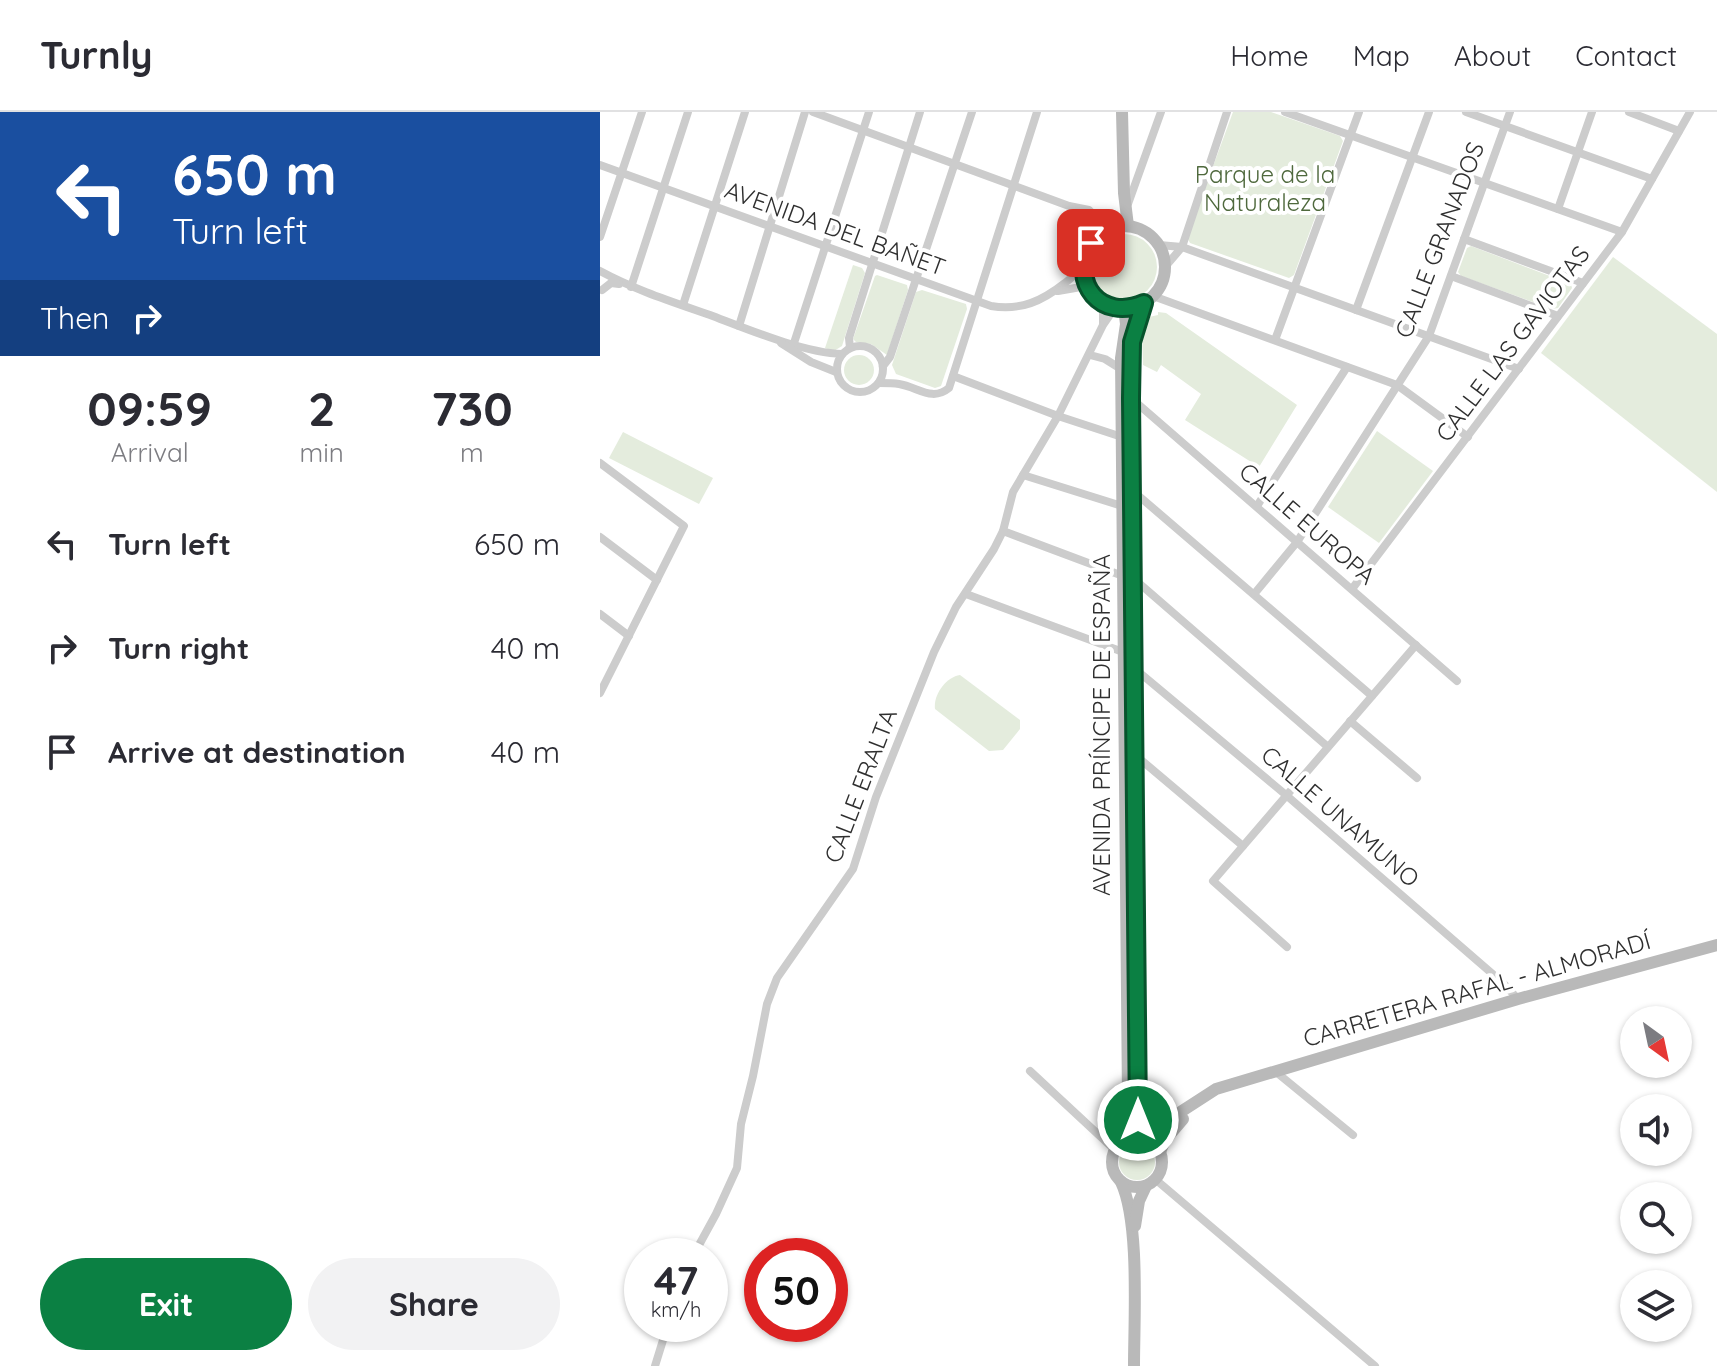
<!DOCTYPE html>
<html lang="en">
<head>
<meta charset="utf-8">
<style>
	body { margin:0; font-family:Quicksand,sans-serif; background:#f2f2f3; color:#2b2b33; height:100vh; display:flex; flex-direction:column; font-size:30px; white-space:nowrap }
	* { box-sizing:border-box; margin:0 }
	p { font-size:26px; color:#7c7c81 }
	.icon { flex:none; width:44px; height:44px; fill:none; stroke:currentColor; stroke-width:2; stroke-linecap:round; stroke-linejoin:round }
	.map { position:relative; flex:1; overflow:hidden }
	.drawer { display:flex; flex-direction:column; background:#fff; width:600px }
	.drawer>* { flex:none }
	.banner { background:#1a4fa0; color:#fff; overflow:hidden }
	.needle { width:52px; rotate:147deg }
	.tools { position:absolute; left:1020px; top:894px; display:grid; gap:16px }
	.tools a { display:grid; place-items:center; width:72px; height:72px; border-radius:50%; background:#fff; box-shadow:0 2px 6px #0004; font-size:40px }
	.speed { position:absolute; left:24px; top:1126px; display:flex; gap:16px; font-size:40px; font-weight:700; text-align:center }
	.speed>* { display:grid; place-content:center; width:104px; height:104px; border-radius:50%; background:#fff; box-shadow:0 2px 6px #0004; line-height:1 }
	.speed small { font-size:20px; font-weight:400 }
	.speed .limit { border:12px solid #d22; background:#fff; color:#111 }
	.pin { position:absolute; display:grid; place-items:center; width:68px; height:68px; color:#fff; margin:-34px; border-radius:16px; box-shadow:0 4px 12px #0006 }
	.me { position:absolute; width:88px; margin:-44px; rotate:0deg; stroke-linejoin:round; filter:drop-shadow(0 0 6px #0008) }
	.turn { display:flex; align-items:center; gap:28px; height:168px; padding:0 40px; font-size:36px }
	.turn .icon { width:104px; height:104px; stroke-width:2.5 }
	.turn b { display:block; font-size:56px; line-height:68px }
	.then { display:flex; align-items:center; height:76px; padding:0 40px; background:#0003; gap:16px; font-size:30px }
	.eta { display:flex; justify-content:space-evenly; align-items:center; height:136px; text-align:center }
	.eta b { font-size:48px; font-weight:700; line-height:56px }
	.action { display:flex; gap:16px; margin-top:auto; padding:16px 40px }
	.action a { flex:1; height:92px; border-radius:48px; background:#0b8043; color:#fff; font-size:32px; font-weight:700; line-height:92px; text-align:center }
	.action a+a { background:#f2f2f3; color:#2b2b33 }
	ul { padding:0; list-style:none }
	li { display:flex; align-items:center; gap:24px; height:104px; padding:0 40px }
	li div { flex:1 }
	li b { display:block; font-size:30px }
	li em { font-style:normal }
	header { display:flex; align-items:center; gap:48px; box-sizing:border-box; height:112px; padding:0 40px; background:#fff; border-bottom:2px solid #e1e1e2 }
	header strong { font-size:38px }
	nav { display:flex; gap:44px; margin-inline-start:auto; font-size:28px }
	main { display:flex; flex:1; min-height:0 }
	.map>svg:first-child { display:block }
	.green { fill:#e4ecdd }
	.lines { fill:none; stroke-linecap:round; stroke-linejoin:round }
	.minor { stroke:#ccc; stroke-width:8 }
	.secondary { stroke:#b9b9b9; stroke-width:12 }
	.route-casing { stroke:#07532c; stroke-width:20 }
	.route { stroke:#0b8043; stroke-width:14 }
	.labels { text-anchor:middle; stroke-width:8; stroke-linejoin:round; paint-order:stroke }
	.park-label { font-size:24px; fill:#4f693d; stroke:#fff }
	.street-label { font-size:24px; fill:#2f2f2f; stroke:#fff }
</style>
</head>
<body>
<header>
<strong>Turnly</strong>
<nav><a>Home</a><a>Map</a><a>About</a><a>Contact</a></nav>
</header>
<main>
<section class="drawer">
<div class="banner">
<div class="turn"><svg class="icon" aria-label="left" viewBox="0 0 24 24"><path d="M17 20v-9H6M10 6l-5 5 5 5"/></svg><div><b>650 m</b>Turn left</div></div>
<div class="then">Then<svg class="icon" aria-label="right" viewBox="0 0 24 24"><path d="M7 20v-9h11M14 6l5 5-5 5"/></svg></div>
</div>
<div class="eta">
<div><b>09:59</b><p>Arrival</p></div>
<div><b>2</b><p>min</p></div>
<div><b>730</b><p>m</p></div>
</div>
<ul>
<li><svg class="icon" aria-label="left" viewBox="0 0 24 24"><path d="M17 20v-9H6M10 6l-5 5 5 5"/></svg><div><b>Turn left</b></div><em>650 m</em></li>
<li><svg class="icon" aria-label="right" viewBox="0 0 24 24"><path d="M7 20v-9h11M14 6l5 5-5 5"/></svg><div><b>Turn right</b></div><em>40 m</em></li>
<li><svg class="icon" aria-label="arrive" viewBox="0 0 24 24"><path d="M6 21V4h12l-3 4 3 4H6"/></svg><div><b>Arrive at destination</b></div><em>40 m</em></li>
</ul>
<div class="action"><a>Exit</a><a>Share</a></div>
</section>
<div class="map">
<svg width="1117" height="1254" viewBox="0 0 1117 1254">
	<rect width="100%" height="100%" fill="#fff"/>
	<!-- green -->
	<g class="green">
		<polygon points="633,0 671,0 740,24 743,29 694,163 689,166 590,131 587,125"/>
		<circle cx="524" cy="155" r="33"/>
		<polygon points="871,134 971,172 972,176 958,196 952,197 861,164 858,160 867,136"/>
		<polygon points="1013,145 1117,222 1117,380 941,241"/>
		<polygon points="253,153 262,156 265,161 242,234 234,239 225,236"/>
		<polygon points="277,163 307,173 308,178 287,243 271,232 256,230 253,227 275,164"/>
		<polygon points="322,178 366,192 367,197 341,274 335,276 296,262 292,253 316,180"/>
		<polygon points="558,200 566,201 697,293 659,355 585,308 601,282 561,253 557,260 543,253 542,225 549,205 558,203"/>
		<circle cx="259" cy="258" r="15"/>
		<polygon points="777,319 833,359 779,431 728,395"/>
		<polygon points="23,320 113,366 99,392 9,346"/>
		<path d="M360,563L420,608V617L403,638L389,639L335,597C333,583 346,565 360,563Z"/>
		<circle cx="537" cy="1050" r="18"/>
	</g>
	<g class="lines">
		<!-- minor -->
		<g class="minor">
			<polyline points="213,0 469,94 489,98 507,118"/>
			<polyline points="685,0 1022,120"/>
			<polyline points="866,0 1052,67"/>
			<polyline points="1029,0 1079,19"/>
			<path d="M0,53L391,194C421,199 442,189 465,171C472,165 478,162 483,152"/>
			<polyline points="528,92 561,0"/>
			<polyline points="473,97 490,111 491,131"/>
			<polyline points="958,97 992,0"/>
			<polyline points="0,125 42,0"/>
			<polyline points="864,127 983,171"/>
			<polyline points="559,133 582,135 919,257"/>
			<polyline points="565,155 582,135 627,0"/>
			<path d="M0,159C35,178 73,190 110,203C147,217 204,241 242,242"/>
			<polyline points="851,164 958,204"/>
			<polyline points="31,175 88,0"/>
			<polyline points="2,178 11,171 19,172"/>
			<polyline points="458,179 481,175 489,177"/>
			<polyline points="553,184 797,273 868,325"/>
			<polyline points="503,191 503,212"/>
			<polyline points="83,193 145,0"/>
			<polyline points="756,198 829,0"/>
			<polyline points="139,214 205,0"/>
			<polyline points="675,228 759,0"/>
			<polyline points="181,231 211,250 236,260"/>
			<polyline points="194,231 269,0"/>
			<circle cx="260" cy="257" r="23"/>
			<polyline points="250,236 249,226 320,0"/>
			<polyline points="490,243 505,247 521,257"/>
			<polyline points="283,254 290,245 372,0"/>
			<polyline points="353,264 458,304 522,325"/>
			<path d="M279,271C285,271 293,271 299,272C318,275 332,290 349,276L437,0"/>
			<polyline points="531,286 857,569"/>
			<polyline points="0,351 84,414 0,581"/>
			<polyline points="423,363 522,394"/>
			<polyline points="533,379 772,584"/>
			<polyline points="657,394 747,255"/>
			<polyline points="403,419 523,464"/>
			<polyline points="0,425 57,468"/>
			<polyline points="533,466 728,635"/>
			<polyline points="752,477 1022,120 1090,0"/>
			<polyline points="655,481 697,430 829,224 910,0"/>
			<polyline points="366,482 523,540"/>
			<polyline points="0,502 29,524"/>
			<polyline points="534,556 686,683 903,871 918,887"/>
			<polyline points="750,609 817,666"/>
			<polyline points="534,642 643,734"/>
			<polyline points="687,835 613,769 816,533"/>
			<polyline points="430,959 515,1038"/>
			<polyline points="676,960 753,1023"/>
			<polyline points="555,1067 775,1254"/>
			<polyline points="93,1144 116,1102 137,1056 141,1012 153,964 167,892 177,866 253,757 276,685 334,540 356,495 394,437 403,419 413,380 458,304 503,213 512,200 519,196"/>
			<polyline points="55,1254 68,1212"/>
		</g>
		<!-- secondary -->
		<g class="secondary">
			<polyline points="522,0 524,81 528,114"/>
			<circle cx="524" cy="155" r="41"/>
			<polyline points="544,191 532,230 531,286 538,1008 544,1027"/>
			<polyline points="524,196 526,212 521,246 528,987 525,1029"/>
			<circle cx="537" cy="1050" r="25"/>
			<polyline points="547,1027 582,999 616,977 918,887 1117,833"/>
			<polyline points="560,1040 565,1028 583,1007"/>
			<path d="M521,1070C540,1110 534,1207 534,1254"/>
			<polyline points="535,1114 539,1089 546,1074"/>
		</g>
	</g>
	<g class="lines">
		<!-- route casing -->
		<g class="route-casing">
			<path id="route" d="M491,131C469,171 501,210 544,191L532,230L531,286L538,1008"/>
		</g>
		<!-- route -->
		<use href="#route" class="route"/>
	</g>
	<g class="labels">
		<!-- park labels -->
		<g class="park-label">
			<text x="665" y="71">Parque de la<tspan x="665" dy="28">Naturaleza</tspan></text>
		</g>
		<!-- street labels -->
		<g class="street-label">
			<text transform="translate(235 117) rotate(20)" y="8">AVENIDA DEL BAÑET</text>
			<text transform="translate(840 128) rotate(-69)" y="8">CALLE GRANADOS</text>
			<text transform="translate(913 232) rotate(-53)" y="8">CALLE LAS GAVIOTAS</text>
			<text transform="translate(707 412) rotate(41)" y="8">CALLE EUROPA</text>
			<text transform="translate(502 613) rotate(-90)" y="8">AVENIDA PRÍNCIPE DE ESPAÑA</text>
			<text transform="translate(261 674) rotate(-69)" y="8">CALLE ERALTA</text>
			<text transform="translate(740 705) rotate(41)" y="8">CALLE UNAMUNO</text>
			<text transform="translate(877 878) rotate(-16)" y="8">CARRETERA RAFAL - ALMORADÍ</text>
		</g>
	</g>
</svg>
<div class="tools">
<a><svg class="needle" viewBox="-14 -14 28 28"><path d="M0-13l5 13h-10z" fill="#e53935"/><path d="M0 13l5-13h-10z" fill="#7c7c81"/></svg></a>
<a><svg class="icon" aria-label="sound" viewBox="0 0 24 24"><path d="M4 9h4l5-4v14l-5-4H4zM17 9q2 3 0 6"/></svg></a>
<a><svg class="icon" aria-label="search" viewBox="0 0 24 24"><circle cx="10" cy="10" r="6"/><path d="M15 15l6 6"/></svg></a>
<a><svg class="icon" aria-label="layers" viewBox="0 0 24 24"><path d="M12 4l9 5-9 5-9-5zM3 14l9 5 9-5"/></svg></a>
</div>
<div class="speed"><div>47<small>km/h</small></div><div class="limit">50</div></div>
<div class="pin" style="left:491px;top:131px;background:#d93025"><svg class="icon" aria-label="arrive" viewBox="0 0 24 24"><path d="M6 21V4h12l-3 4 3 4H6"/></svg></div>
<svg class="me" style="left:538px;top:1008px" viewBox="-20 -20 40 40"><circle r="17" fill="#0b8043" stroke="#fff" stroke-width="3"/><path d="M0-11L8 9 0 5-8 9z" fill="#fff"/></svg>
</div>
</main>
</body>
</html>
